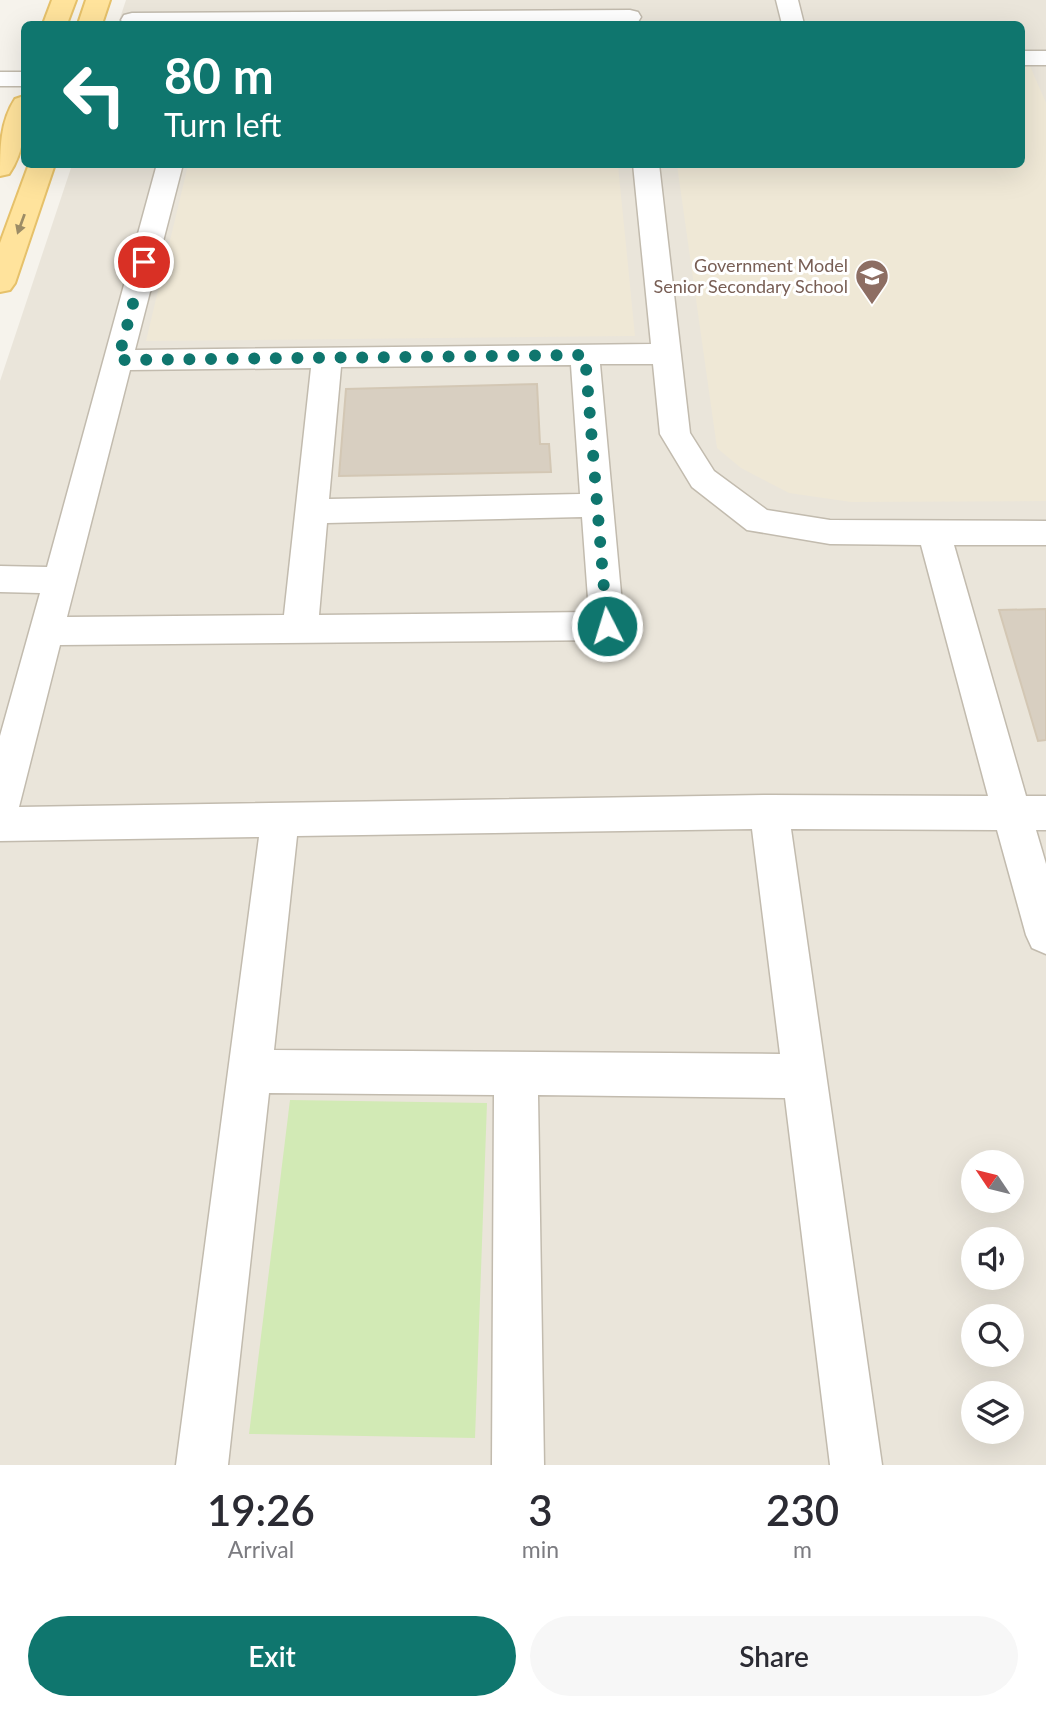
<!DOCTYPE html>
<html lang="en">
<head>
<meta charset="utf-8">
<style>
	body { margin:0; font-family:Lato,sans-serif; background:#f7f7f7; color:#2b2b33; height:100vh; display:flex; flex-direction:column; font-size:26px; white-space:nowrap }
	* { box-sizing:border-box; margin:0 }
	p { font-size:23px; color:#7c7c81 }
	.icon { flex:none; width:38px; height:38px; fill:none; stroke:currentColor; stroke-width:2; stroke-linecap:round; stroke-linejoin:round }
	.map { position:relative; height:1465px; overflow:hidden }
	.drawer { display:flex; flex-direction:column; background:#fff; flex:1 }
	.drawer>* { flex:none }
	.top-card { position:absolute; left:21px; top:21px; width:1004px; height:147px; border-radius:10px; box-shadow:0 7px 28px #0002; background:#0f766e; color:#fff; overflow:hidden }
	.needle { width:46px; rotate:305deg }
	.buttons { position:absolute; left:961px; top:1150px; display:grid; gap:14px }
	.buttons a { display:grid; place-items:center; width:63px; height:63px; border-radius:50%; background:#fff; box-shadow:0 7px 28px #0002; font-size:35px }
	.pin { position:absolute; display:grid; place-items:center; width:60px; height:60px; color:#fff; margin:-30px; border:4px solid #fff; border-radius:50%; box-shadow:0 2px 7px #0007 }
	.me { position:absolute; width:77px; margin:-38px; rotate:355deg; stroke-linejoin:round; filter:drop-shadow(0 0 5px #0008) }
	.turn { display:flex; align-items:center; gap:24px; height:147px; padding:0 28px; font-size:32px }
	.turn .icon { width:91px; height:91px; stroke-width:2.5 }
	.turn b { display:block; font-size:49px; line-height:60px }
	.eta { display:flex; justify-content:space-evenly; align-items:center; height:119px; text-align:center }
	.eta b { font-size:42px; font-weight:600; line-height:49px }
	.action { display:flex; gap:14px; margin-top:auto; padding:14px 28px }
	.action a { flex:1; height:80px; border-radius:42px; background:#0f766e; color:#fff; font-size:28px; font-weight:600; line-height:80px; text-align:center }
	.action a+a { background:#f7f7f7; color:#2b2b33 }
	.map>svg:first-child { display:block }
	.residential { fill:#eae5da; fill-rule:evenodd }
	.education { fill:#efe8d6 }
	.green { fill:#d2eab5 }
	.building { fill:#d8cfc1; stroke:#d3c7b4; stroke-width:2 }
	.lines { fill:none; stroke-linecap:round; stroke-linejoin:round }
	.minor-casing { stroke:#c2bbae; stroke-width:3 }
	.major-casing { stroke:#e6c16a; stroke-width:4 }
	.minor { fill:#fff; fill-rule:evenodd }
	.major { fill:#ffe39c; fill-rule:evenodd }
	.oneway { fill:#9c8c66 }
	.route { stroke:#0f766e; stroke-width:12; stroke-dasharray:0 21.6 }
	.labels { text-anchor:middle; stroke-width:6; stroke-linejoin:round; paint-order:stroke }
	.far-education-label { font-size:18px; fill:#785e54; stroke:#fff; text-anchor:end }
</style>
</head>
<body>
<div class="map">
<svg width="1046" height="1465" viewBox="0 0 1046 1465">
	<rect width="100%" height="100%" fill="#f6f3ec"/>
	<!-- residential -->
	<path class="residential" d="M126,0H1046V1465H0V381L72,165L1022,164V24H118ZM973,1162H1012V1200H973ZM973,1239H1012V1278H973ZM973,1316H1012V1354H973ZM973,1393H1012V1432H973Z"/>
	<!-- education -->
	<g class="education">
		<polygon points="1030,66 1046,103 1046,501 851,502 789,493 741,468 717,448 677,165 1022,164 1022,67"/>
		<polygon points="188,165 618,165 635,336 146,341"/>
	</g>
	<!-- green -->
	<polygon class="green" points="290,1100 487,1103 475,1438 249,1434"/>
	<!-- building -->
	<g class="building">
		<polygon points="537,384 540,444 549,444 551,472 339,476 346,389"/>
		<polygon points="1046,609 1046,740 1038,741 999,610"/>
	</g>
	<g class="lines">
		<!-- minor casing -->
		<g class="minor-casing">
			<g id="minor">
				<polygon points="776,0 798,0 804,24 782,24"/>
				<polygon points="630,10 638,12 641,17 638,22 124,24 121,20 124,15 132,13"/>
				<rect x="1022" y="51" width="24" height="14"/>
				<rect x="0" y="72" width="24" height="14"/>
				<path d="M157,164H183L135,350L651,344L633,164H659L690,433L714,471L767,510L830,520L1046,521V545H954L1026,796H1046V830H1036L1046,864V954L1032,948L1026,935L997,830L791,829L882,1465H830L785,1098L538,1095L544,1465H492L494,1095L269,1093L228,1465H176L259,837L0,841V736L40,593L0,592V566L47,567ZM600,364H653L660,434L692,487L747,530L830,544L921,545L988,796L769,795L19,807L60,645L607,640L619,636L624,626ZM571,365L580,494L329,499L341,367ZM311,368L284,615L67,617L130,370ZM582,517L589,612L319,615L327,523ZM752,829L780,1054L274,1050L297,836Z"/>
			</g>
		</g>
		<!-- major casing -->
		<g class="major-casing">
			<g id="major">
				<polygon points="52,0 76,0 67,24 43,24"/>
				<polygon points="86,0 110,0 102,24 78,24"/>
				<path d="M24,96C26,122 25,151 9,174L0,176C0,149 0,122 15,99Z"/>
				<polygon points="29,164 55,164 15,283 10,290 0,292 0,243"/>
			</g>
		</g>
		<!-- minor -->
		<use href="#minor" class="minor"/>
		<!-- major -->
		<use href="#major" class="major"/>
	</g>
	<!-- one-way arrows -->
	<defs><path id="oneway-solid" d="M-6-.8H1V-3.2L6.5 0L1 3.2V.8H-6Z" transform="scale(1.75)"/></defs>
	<use class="oneway" href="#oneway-solid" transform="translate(21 224) rotate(110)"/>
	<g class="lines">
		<!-- route -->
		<polyline class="route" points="144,262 118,360 585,355 607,626"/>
	</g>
	<!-- icons -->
	<defs>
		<g id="school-pin" transform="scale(1.75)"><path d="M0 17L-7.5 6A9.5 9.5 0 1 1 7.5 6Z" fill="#8d6e63" stroke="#fff"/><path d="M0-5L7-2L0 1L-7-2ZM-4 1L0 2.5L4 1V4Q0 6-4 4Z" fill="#fff"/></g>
	</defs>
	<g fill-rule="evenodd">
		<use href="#school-pin" x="872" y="276"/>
	</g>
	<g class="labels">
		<!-- far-education labels -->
		<g class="far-education-label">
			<text x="848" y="272">Government Model<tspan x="848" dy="21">Senior Secondary School</tspan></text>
		</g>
	</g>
</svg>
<div class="buttons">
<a><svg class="needle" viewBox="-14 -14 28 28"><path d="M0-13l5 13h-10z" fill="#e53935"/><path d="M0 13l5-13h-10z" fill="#7c7c81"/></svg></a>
<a><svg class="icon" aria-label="sound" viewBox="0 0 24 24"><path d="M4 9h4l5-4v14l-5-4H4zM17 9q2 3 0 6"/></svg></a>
<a><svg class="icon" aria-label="search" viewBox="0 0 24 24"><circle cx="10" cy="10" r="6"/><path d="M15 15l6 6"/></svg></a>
<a><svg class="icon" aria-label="layers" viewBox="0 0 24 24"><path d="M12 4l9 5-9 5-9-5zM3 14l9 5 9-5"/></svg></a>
</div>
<div class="pin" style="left:144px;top:262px;background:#d93025"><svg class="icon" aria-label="arrive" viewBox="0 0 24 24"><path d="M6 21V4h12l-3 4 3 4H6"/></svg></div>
<svg class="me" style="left:607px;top:626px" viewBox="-20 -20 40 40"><circle r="17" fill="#0f766e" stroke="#fff" stroke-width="3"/><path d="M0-11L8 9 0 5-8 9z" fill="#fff"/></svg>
<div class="top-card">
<div class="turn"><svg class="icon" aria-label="left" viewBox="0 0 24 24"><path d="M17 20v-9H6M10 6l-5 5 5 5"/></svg><div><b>80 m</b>Turn left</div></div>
</div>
</div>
<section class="drawer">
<div class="eta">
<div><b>19:26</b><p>Arrival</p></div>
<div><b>3</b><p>min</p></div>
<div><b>230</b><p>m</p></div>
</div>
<div class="action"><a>Exit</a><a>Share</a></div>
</section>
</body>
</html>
